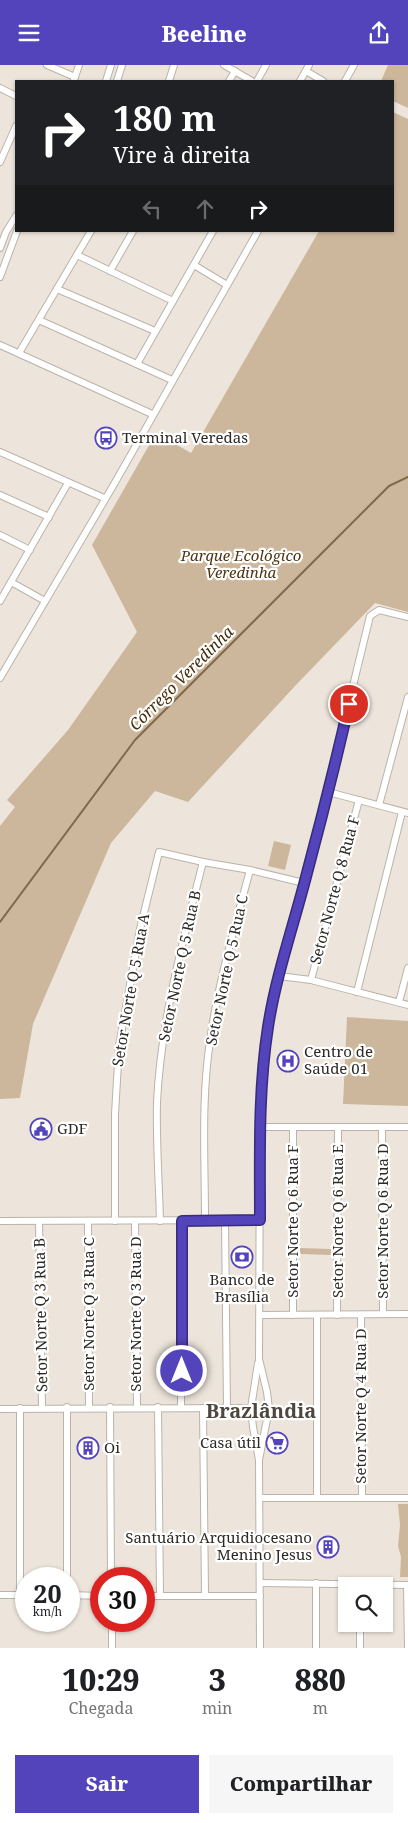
<!DOCTYPE html>
<html lang="pt">
<head>
<meta charset="utf-8">
<style>
	body { margin:0; font-family:"Noto Serif",serif; background:#f6f6f6; color:#202124; height:100vh; display:flex; flex-direction:column; font-size:19px; white-space:nowrap }
	* { box-sizing:border-box; margin:0 }
	p { font-size:16px; color:#757577 }
	.icon { flex:none; width:28px; height:28px; fill:none; stroke:currentColor; stroke-width:2; stroke-linecap:round; stroke-linejoin:round }
	.map { position:relative; height:1583px; overflow:hidden }
	.drawer { display:flex; flex-direction:column; background:#fff; flex:1 }
	.drawer>* { flex:none }
	.hud { position:absolute; left:15px; top:15px; width:379px; height:152px; border-radius:0px; box-shadow:0 1px 4px #0004; background:#202124; color:#fff; overflow:hidden }
	.controls { position:absolute; left:338px; top:1512px; display:grid; gap:10px }
	.controls a { display:grid; place-items:center; width:55px; height:55px; border-radius:0px; background:#fff; box-shadow:0 1px 4px #0004; font-size:25px }
	.speed { position:absolute; left:15px; top:1502px; display:flex; gap:10px; font-size:25px; font-weight:700; text-align:center }
	.speed>* { display:grid; place-content:center; width:65px; height:65px; border-radius:50%; background:#fff; box-shadow:0 1px 4px #0004; line-height:1 }
	.speed small { font-size:12px; font-weight:400 }
	.speed .limit { border:8px solid #d22; background:#fff; color:#111 }
	.pin { position:absolute; display:grid; place-items:center; width:42px; height:42px; color:#fff; margin:-21px; border:2px solid #fff; border-radius:50%; box-shadow:0 1px 5px #0007 }
	.me { position:absolute; width:55px; margin:-28px; rotate:0deg; stroke-linejoin:round; filter:drop-shadow(0 0 4px #0008) }
	.turn { display:flex; align-items:center; gap:18px; height:105px; padding:0 15px; font-size:22px }
	.turn .icon { width:65px; height:65px; stroke-width:2.5 }
	.turn b { display:block; font-size:35px; line-height:42px }
	.lanes { display:flex; align-items:center; height:48px; padding:0 15px; background:#0003; justify-content:center; gap:25px; direction:ltr }
	.lanes .off { opacity:.35 }
	.eta { display:flex; justify-content:space-evenly; align-items:center; height:85px; text-align:center }
	.eta b { font-size:30px; font-weight:800; line-height:35px }
	.cta { display:flex; gap:10px; margin-top:auto; padding:10px 15px }
	.cta a { flex:1; height:58px; border-radius:0px; background:#5344bc; color:#fff; font-size:20px; font-weight:800; line-height:58px; text-align:center }
	.cta a+a { background:#f6f6f6; color:#202124 }
	header { display:flex; justify-content:space-between; align-items:center; height:65px; padding:0 15px; background:#5344bc; color:#fff; font-size:22px; font-weight:800 }
	.map>svg:first-child { display:block }
	.green { fill:#ccb79c }
	.lines { fill:none; stroke-linecap:round; stroke-linejoin:round }
	.stream { stroke:#81694a; stroke-width:2 }
	.minor-casing { stroke:#bbb3aa; stroke-width:8 }
	.minor { stroke:#fff; stroke-width:6 }
	.route-casing { stroke:#362c7a; stroke-width:12 }
	.route { stroke:#5344bc; stroke-width:9 }
	.labels { text-anchor:middle; stroke-width:4.5; stroke-linejoin:round; paint-order:stroke }
	.poi-label { font-size:15px; fill:#2d2a26; stroke:#fff; text-anchor:start }
	.park-label { font-size:15px; font-style:italic; fill:#4e3512; stroke:#fff }
	.street-label { font-size:15px; fill:#2d2a26; stroke:#fff }
	.water-label { font-size:16px; font-style:italic; fill:#472e0a; stroke:#fff }
	.district-label { font-size:20px; font-weight:bold; fill:#4e473f; stroke:#fff }
</style>
</head>
<body>
<header><svg class="icon" aria-label="menu" viewBox="0 0 24 24"><path d="M4 6h16M4 12h16M4 18h16"/></svg>Beeline<svg class="icon" aria-label="share" viewBox="0 0 24 24"><path d="M12 15V3M7 8l5-5 5 5M5 13v7h14v-7"/></svg></header>
<div class="map">
<svg width="408" height="1583" viewBox="0 0 408 1583">
	<rect width="100%" height="100%" fill="#ede5db"/>
	<!-- green -->
	<g class="green">
		<polygon points="388,0 408,0 408,43 393,36 392,16 381,16"/>
		<polygon points="393,47 408,54 408,547 375,538 295,621 188,737 155,726 111,778 33,959 20,1033 0,1034 0,761 15,742 7,735 68,665 137,567 92,480 156,368 191,388 319,166 392,166"/>
		<polygon points="274,776 291,780 285,805 268,801"/>
		<polygon points="347,952 408,956 408,1041 343,1039"/>
		<polygon points="300,1183 331,1184 331,1190 300,1189"/>
		<polygon points="398,1439 408,1439 408,1512 400,1512 401,1492 398,1481 400,1460"/>
	</g>
	<g class="lines">
		<!-- stream -->
		<polyline class="stream" points="0,857 135,675 389,421 408,412"/>
		<!-- minor casing -->
		<g class="minor-casing">
			<g id="minor">
				<polyline points="47,0 75,12"/>
				<polyline points="224,0 252,16"/>
				<polyline points="306,6 323,16"/>
				<polyline points="74,15 79,0"/>
				<polyline points="106,16 111,0"/>
				<polyline points="117,16 122,0"/>
				<polyline points="169,16 174,0"/>
				<polyline points="229,16 235,6"/>
				<polyline points="257,16 266,0"/>
				<polyline points="300,16 309,0"/>
				<polyline points="345,16 354,0"/>
				<polyline points="0,23 16,31"/>
				<polyline points="0,97 16,61"/>
				<polyline points="0,183 6,167 16,151"/>
				<polyline points="77,190 173,236"/>
				<polyline points="194,200 227,220"/>
				<polyline points="110,206 133,166"/>
				<polyline points="0,212 17,166"/>
				<polyline points="57,224 155,266"/>
				<polyline points="39,255 172,315"/>
				<polyline points="0,280 152,349"/>
				<polyline points="19,288 91,166"/>
				<polyline points="137,299 213,166"/>
				<polyline points="0,387 104,433"/>
				<polyline points="0,430 49,452"/>
				<polyline points="0,470 30,485"/>
				<polyline points="11,517 45,536"/>
				<polyline points="0,536 68,418"/>
				<polyline points="0,613 113,421 258,166"/>
				<polyline points="328,727 408,748"/>
				<polyline points="379,740 408,632"/>
				<polyline points="279,911 311,915 408,940"/>
				<polyline points="311,915 359,735"/>
				<polyline points="357,927 402,747"/>
				<polyline points="399,937 408,903"/>
				<polyline points="260,1062 408,1062"/>
				<polyline points="382,1062 383,1249"/>
				<path d="M205,1155C205,1096 201,1035 210,976C218,918 235,861 250,805"/>
				<polyline points="225,1155 227,1343"/>
				<polyline points="0,1156 260,1155"/>
				<polyline points="39,1156 42,1343"/>
				<polyline points="88,1156 89,1343"/>
				<polyline points="115,1156 115,1049 119,981 140,864 159,787 203,797 250,805 304,818"/>
				<polyline points="135,1156 137,1342"/>
				<path d="M160,1156C159,1116 156,1076 157,1037C161,955 183,875 203,797"/>
				<polyline points="260,1250 408,1249"/>
				<polyline points="293,1250 293,1062"/>
				<polyline points="337,1250 338,1062"/>
				<polyline points="361,1250 362,1433"/>
				<polyline points="258,1298 251,1343 253,1362 259,1395 260,1583"/>
				<polyline points="110,1342 111,1514"/>
				<polyline points="158,1342 160,1530"/>
				<polyline points="20,1343 20,1530"/>
				<polyline points="181,1343 182,1155"/>
				<polyline points="203,1343 205,1529"/>
				<polyline points="0,1344 251,1343"/>
				<polyline points="259,1395 269,1344 267,1327 259,1294 260,1062 262,1007 268,960 292,860 307,810 370,551 379,545 408,552"/>
				<polyline points="260,1433 408,1433"/>
				<polyline points="317,1433 317,1250"/>
				<polyline points="67,1514 67,1342"/>
				<polyline points="260,1518 408,1520"/>
				<polyline points="316,1518 316,1583"/>
				<polyline points="407,1520 408,1583"/>
				<polyline points="0,1530 26,1530"/>
				<polyline points="69,1530 101,1531"/>
				<polyline points="144,1531 260,1531"/>
				<polyline points="112,1556 112,1583"/>
				<polyline points="360,1559 360,1583"/>
			</g>
		</g>
		<!-- minor -->
		<use href="#minor" class="minor"/>
	</g>
	<g class="lines">
		<!-- route casing -->
		<g class="route-casing">
			<path id="route" d="M182,1306V1156L260,1155C260,1091 258,1026 268,962C276,910 294,859 307,808C322,752 336,696 349,639"/>
		</g>
		<!-- route -->
		<use href="#route" class="route"/>
	</g>
	<!-- icons -->
	<defs>
		<g id="bus-ring" transform="scale(1.125)"><circle r="9.5" fill="#fff" stroke="#5344bc" stroke-width="1.5"/><path d="M-5-6H5V4H4V6H2V4H-2V6H-4V4H-5ZM-3.5-4V0h7V-4ZM-3.5 1.2v1.5H-2V1.2ZM2 1.2v1.5H3.5V1.2Z" fill="#5344bc"/></g>
		<g id="hospital-ring" transform="scale(1.125)"><circle r="9.5" fill="#fff" stroke="#5344bc" stroke-width="1.5"/><path d="M-5-5h3v3.5h4V-5h3V5h-3V1.5h-4V5h-3Z" fill="#5344bc"/></g>
		<g id="civic-ring" transform="scale(1.125)"><circle r="9.5" fill="#fff" stroke="#5344bc" stroke-width="1.5"/><path d="M-.6-6.5H3V-4.5H.6V-3L4-1V1h2V6H-6V1h2V-1L-.6-3ZM-1.2 2.5V6h2.4V2.5Z" fill="#5344bc"/></g>
		<g id="bank-ring" transform="scale(1.125)"><circle r="9.5" fill="#fff" stroke="#5344bc" stroke-width="1.5"/><path d="M-6-4H6V4H-6ZM0-2.3a2.3 2.3 0 1 0 0 4.6a2.3 2.3 0 1 0 0-4.6Z" fill="#5344bc"/></g>
		<g id="supermarket-ring" transform="scale(1.125)"><circle r="9.5" fill="#fff" stroke="#5344bc" stroke-width="1.5"/><path d="M-6-5.5h2.5l.6 2H6L4.5 2H-2.5L-4.4-4H-6ZM-1.5 3.2a1.3 1.3 0 1 0 .1 0ZM3 3.2a1.3 1.3 0 1 0 .1 0Z" fill="#5344bc"/></g>
		<g id="building-ring" transform="scale(1.125)"><circle r="9.5" fill="#fff" stroke="#5344bc" stroke-width="1.5"/><path d="M-4-6H4V6H1V3H-1V6H-4ZM-2.5-4.3h1.7v1.8h-1.7ZM.8-4.3h1.7v1.8H.8ZM-2.5-1h1.7V.8h-1.7ZM.8-1h1.7V.8H.8Z" fill="#5344bc"/></g>
	</defs>
	<g fill-rule="evenodd">
		<use href="#bus-ring" x="106" y="373"/>
		<use href="#hospital-ring" x="288" y="996"/>
		<use href="#civic-ring" x="41" y="1064"/>
		<use href="#bank-ring" x="242" y="1192"/>
		<use href="#supermarket-ring" x="277" y="1378"/>
		<use href="#building-ring" x="88" y="1383"/>
		<use href="#building-ring" x="328" y="1482"/>
	</g>
	<g class="labels">
		<!-- poi labels -->
		<g class="poi-label">
			<text x="122" y="378">Terminal Veredas</text>
			<text x="304" y="992">Centro de<tspan x="304" dy="17">Saúde 01</tspan></text>
			<text x="57" y="1069">GDF</text>
			<text x="242" y="1220" text-anchor="middle">Banco de<tspan x="242" dy="17">Brasília</tspan></text>
			<text x="261" y="1383" text-anchor="end">Casa útil</text>
			<text x="104" y="1388">Oi</text>
			<text x="312" y="1478" text-anchor="end">Santuário Arquidiocesano<tspan x="312" dy="17">Menino Jesus</tspan></text>
		</g>
		<!-- park labels -->
		<g class="park-label">
			<text x="241" y="496">Parque Ecológico<tspan x="241" dy="17">Veredinha</tspan></text>
		</g>
		<!-- street labels -->
		<g class="street-label">
			<text transform="translate(335 825) rotate(-75)" y="5">Setor Norte Q 8 Rua F</text>
			<text transform="translate(180 901) rotate(-78)" y="5">Setor Norte Q 5 Rua B</text>
			<text transform="translate(227 905) rotate(-78)" y="5">Setor Norte Q 5 Rua C</text>
			<text transform="translate(131 925) rotate(-80)" y="5">Setor Norte Q 5 Rua A</text>
			<text transform="translate(293 1156) rotate(-90)" y="5">Setor Norte Q 6 Rua F</text>
			<text transform="translate(338 1156) rotate(-90)" y="5">Setor Norte Q 6 Rua E</text>
			<text transform="translate(383 1156) rotate(-90)" y="5">Setor Norte Q 6 Rua D</text>
			<text transform="translate(89 1249) rotate(-90)" y="5">Setor Norte Q 3 Rua C</text>
			<text transform="translate(136 1249) rotate(-90)" y="5">Setor Norte Q 3 Rua D</text>
			<text transform="translate(41 1250) rotate(-91)" y="5">Setor Norte Q 3 Rua B</text>
			<text transform="translate(361 1341) rotate(-90)" y="5">Setor Norte Q 4 Rua D</text>
		</g>
		<!-- water labels -->
		<g class="water-label">
			<text transform="translate(181 613) rotate(-45)" y="6">Córrego Veredinha</text>
		</g>
		<!-- district labels -->
		<g class="district-label">
			<text x="261" y="1353">Brazlândia</text>
		</g>
	</g>
</svg>
<div class="controls">
<a><svg class="icon" aria-label="search" viewBox="0 0 24 24"><circle cx="10" cy="10" r="6"/><path d="M15 15l6 6"/></svg></a>
</div>
<div class="speed"><div>20<small>km/h</small></div><div class="limit">30</div></div>
<div class="pin" style="left:349px;top:639px;background:#d93025"><svg class="icon" aria-label="arrive" viewBox="0 0 24 24"><path d="M6 21V4h12l-3 4 3 4H6"/></svg></div>
<svg class="me" style="left:182px;top:1306px" viewBox="-20 -20 40 40"><circle r="17" fill="#5344bc" stroke="#fff" stroke-width="3"/><path d="M0-11L8 9 0 5-8 9z" fill="#fff"/></svg>
<div class="hud">
<div class="turn"><svg class="icon" aria-label="right" viewBox="0 0 24 24"><path d="M7 20v-9h11M14 6l5 5-5 5"/></svg><div><b>180 m</b>Vire à direita</div></div>
<div class="lanes"><svg class="icon off" aria-label="left" viewBox="0 0 24 24"><path d="M17 20v-9H6M10 6l-5 5 5 5"/></svg><svg class="icon off" aria-label="ahead" viewBox="0 0 24 24"><path d="M12 20V5M6 11l6-6 6 6"/></svg><svg class="icon" aria-label="right" viewBox="0 0 24 24"><path d="M7 20v-9h11M14 6l5 5-5 5"/></svg></div>
</div>
</div>
<section class="drawer">
<div class="eta">
<div><b>10:29</b><p>Chegada</p></div>
<div><b>3</b><p>min</p></div>
<div><b>880</b><p>m</p></div>
</div>
<div class="cta"><a>Sair</a><a>Compartilhar</a></div>
</section>
</body>
</html>
